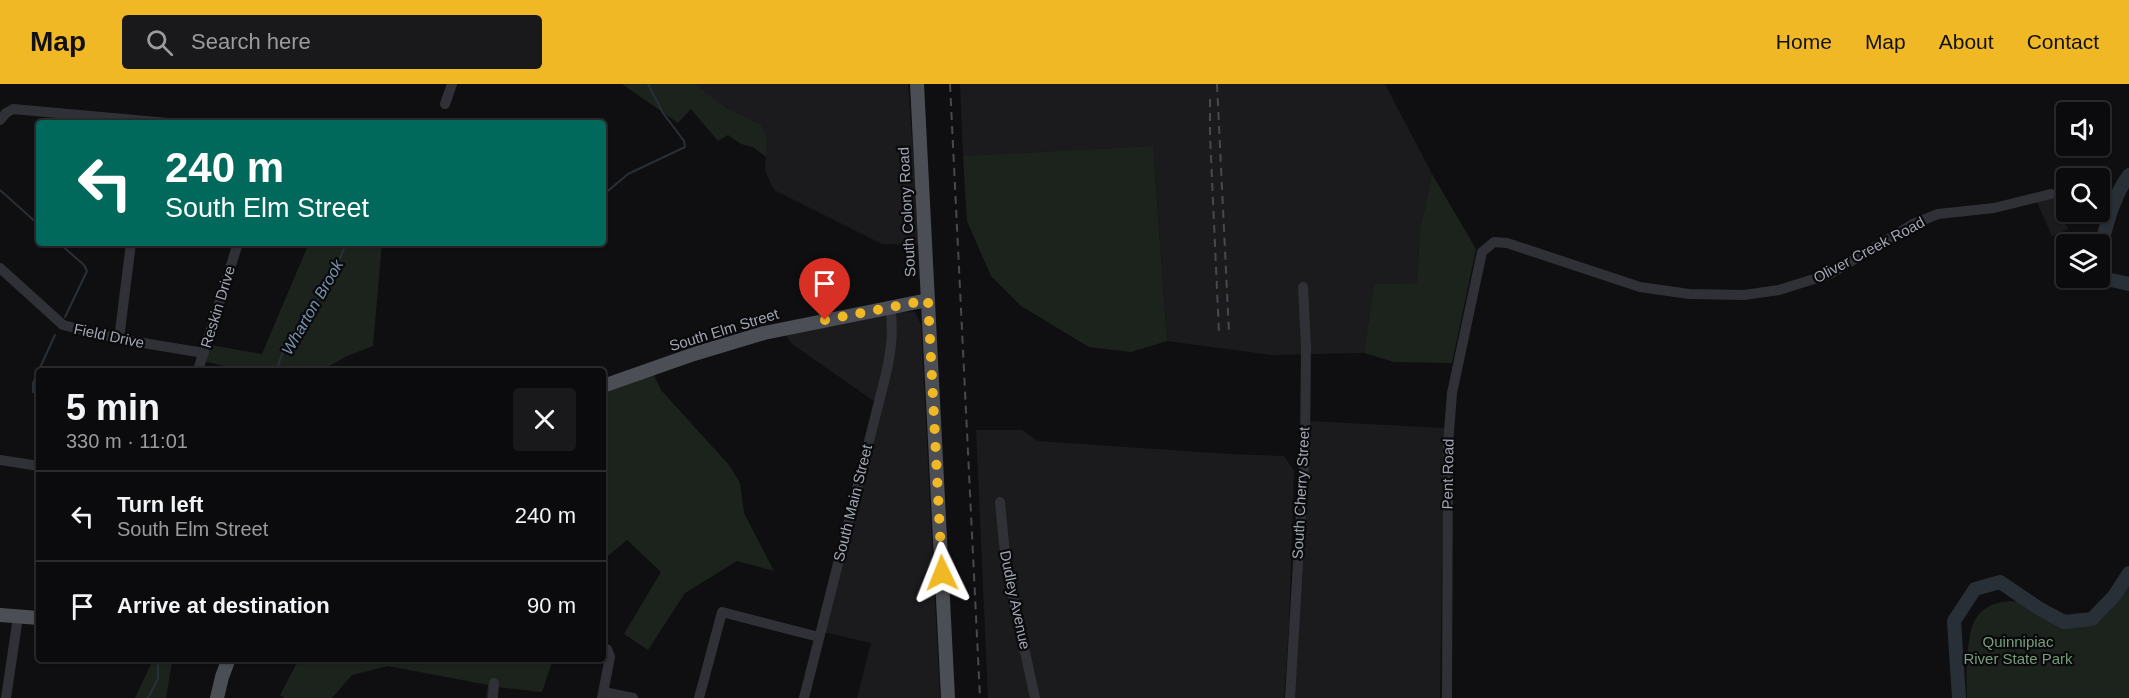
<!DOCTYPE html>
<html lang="en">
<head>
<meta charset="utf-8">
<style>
	body { margin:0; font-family:Arial,sans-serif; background:#19191b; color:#f1f3f6; height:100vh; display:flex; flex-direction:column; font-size:22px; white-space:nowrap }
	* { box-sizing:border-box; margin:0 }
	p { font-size:20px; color:#9a9b9d }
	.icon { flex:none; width:33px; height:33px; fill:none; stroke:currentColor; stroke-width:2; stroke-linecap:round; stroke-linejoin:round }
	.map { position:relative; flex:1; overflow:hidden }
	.sheet { position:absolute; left:36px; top:284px; width:570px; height:294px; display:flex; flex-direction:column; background:#0b0b0d; border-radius:6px; box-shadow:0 2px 4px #0004,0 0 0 2px #2b2b2e }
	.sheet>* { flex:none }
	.top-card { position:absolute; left:36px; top:36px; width:570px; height:126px; border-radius:6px; box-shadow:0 2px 4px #0004,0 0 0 2px #2b2b2e; background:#00695c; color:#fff; overflow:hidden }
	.tools { position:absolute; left:2056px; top:18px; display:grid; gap:12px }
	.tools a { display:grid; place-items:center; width:54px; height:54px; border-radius:6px; background:#0b0b0d; box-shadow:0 2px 4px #0004,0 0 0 2px #2b2b2e; font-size:30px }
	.pin { position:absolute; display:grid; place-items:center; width:51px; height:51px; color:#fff; margin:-62px -26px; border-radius:50% 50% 50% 0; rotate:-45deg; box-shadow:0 0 6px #0007 }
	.pin .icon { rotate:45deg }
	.me { position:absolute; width:66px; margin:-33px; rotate:358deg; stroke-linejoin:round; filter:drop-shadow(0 0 4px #0008) }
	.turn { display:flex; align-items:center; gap:21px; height:126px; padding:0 30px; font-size:27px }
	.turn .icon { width:78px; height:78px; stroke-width:2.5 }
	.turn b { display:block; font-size:42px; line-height:51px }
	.round { display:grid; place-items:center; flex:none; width:63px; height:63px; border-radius:6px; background:#19191b }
	.headline { display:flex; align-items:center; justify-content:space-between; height:102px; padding:0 30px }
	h1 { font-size:36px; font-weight:700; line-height:45px }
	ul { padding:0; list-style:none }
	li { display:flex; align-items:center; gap:18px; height:90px; padding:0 30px; border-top:2px solid #2b2b2e }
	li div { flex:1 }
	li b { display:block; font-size:22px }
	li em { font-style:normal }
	header { display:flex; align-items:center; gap:36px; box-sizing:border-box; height:84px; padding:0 30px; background:#f1b826; color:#111 }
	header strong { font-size:28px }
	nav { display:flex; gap:33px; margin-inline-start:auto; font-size:21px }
	.search { width:420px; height:54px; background:#19191b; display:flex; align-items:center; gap:15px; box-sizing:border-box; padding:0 21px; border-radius:6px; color:#9a9b9d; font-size:22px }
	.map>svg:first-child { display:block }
	.built { fill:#1b1b1e }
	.green { fill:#1c231d }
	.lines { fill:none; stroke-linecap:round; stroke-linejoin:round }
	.stream { stroke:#282f36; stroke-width:2 }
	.river { stroke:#282f36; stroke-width:14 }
	.minor { stroke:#303136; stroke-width:10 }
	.major { stroke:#4c4e55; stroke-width:14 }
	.rail { stroke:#47494f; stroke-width:2; stroke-dasharray:8 6; stroke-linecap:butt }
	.route { stroke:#f1b826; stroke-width:10; stroke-dasharray:0 18 }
	.labels { text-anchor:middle; stroke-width:4.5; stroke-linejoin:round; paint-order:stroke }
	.street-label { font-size:15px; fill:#a0a5b2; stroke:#0a0a0c }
	.park-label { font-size:15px; fill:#779d7b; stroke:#0a0a0c }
	.water-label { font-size:16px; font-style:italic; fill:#7691ae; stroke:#0a0a0c }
</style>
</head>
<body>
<header>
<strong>Map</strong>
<div class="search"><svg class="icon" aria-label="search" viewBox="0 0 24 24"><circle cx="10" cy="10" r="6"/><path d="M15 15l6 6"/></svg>Search here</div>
<nav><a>Home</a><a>Map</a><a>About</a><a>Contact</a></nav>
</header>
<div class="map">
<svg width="2129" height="614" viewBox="0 0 2129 614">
	<rect width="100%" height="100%" fill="#0f0f11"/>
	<!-- built -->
	<g class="built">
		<polygon points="695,0 908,0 920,161 882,160 774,106 765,87 767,52 761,41 725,23"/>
		<polygon points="960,0 1385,0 1432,90 1420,146 1417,199 1374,200 1364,269 1272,271 1167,257 1153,62 963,72"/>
		<polygon points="2053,111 2068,145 2052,152 2037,118"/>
		<polygon points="915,228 921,241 940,614 857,614 871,559 823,548 881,322 792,260 785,250 877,229"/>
		<polygon points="1310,337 1444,344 1440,614 1294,614"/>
		<polygon points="976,346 1022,346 1038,357 1229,370 1284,372 1294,387 1289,543 1284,614 988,614"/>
	</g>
	<!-- green -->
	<g class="green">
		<polygon points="622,0 695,0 725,23 761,41 767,52 766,73 753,63 741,60 728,51 718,57 691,25 678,39"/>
		<polygon points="1153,62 1167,257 1131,268 1089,263 1021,222 991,192 967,137 963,72"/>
		<polygon points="1432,90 1476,165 1452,279 1394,278 1364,269 1374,200 1417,199 1420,146"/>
		<polygon points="309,159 382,159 373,262 347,272 322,286 241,286 203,277 205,260 262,270"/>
		<polygon points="654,291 661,306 729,381 740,399 744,429 774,487 737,477 685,509 648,566 624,550 661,488 627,456 603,476 603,307"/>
		<path d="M2129,492V614H1967C1966,596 1966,552 1975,536C1986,516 2013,514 2033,521C2052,528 2060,543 2084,536C2105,529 2109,501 2129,492Z"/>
		<polygon points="299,575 553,575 542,608 496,603 495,614 486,614 488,601 388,582 352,591 332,614 285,614 280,611"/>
		<polygon points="153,576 172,578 166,614 135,614"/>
	</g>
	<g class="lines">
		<!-- stream -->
		<g class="stream">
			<polyline points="0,106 39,141"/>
			<polyline points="603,111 628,90 685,63 684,57 663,29 648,0"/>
			<polyline points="59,159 84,181 87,187 65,233"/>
			<path d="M277,286C283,259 300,240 316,218C330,199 338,180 346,159"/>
			<polyline points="39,311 33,308 33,299 55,251"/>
			<polyline points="148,614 158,595 158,574"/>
		</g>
		<!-- river -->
		<g class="river">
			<path d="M2100,166C2107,139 2113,113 2129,91"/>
			<polyline points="2100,187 2106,195 2129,200"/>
			<polyline points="1959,614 1954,537 1975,505 2000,498 2040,525 2064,538 2092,535 2114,512 2129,489"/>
		</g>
		<!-- minor -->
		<g class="minor">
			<polyline points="445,20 452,0"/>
			<polyline points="0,36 6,29 13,25 168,39"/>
			<polyline points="0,184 63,241 119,255 204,269"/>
			<polyline points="119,255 131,159"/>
			<polyline points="198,286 238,159"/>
			<polyline points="0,376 39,382"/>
			<polyline points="1000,418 1006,480 1035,614"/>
			<polyline points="604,608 633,614"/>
			<polyline points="6,614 18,533"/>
			<polyline points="493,614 494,599"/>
			<polyline points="602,614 610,573 607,565 603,564"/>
			<polyline points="699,614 722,528 819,553"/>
			<path d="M804,614L886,290C891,267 894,246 890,223"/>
			<polyline points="1290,614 1305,362 1306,262 1303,203"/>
			<polyline points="1447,614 1448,360 1452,309 1482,168 1494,158 1507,159 1640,203 1689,210 1744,211 1779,206 1830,190 1913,140 1938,130 1994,124 2051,110"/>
		</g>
		<!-- major -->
		<g class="major">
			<polyline points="917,0 948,614"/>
			<polyline points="603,302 694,270 764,249 928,216"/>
			<polyline points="0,531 39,534"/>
			<polyline points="217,614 222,593 229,574"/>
		</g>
		<!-- rail -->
		<g class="rail">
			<polyline points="950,0 980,614"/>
			<polyline points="1217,0 1229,249"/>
			<polyline points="1210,15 1210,51 1219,249"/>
		</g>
	</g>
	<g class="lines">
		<!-- route -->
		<polyline class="route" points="825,236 928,216 942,489"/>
	</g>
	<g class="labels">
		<!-- street labels -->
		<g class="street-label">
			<text transform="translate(907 128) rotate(-93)" y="5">South Colony Road</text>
			<text transform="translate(1869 166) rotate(-28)" y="5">Oliver Creek Road</text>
			<text transform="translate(218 223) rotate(-73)" y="5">Reskin Drive</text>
			<text transform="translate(724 246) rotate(-17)" y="5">South Elm Street</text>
			<text transform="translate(109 252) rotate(12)" y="5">Field Drive</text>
			<text transform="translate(1448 390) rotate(-89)" y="5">Pent Road</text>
			<text transform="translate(1301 409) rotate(-87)" y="5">South Cherry Street</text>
			<text transform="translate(853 419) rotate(-76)" y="5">South Main Street</text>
			<text transform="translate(1015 516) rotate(78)" y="5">Dudley Avenue</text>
		</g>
		<!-- park labels -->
		<g class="park-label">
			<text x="2018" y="563">Quinnipiac<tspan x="2018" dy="17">River State Park</tspan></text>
		</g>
		<!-- water labels -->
		<g class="water-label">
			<text transform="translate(312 223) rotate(-60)" y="6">Wharton Brook</text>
		</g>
	</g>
</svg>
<div class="tools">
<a><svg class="icon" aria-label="sound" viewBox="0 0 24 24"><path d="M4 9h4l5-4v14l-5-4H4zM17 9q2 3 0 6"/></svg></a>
<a><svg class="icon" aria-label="search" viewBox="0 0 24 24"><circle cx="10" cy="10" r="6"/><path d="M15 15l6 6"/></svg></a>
<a><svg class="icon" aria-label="layers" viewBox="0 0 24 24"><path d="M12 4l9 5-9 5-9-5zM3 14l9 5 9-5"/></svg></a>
</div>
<div class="pin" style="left:825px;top:236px;background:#d93025"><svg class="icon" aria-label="arrive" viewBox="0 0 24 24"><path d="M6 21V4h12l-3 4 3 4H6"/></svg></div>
<svg class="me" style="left:942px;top:489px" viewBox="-20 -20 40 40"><path d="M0-17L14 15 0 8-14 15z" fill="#f1b826" stroke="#fff" stroke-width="4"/></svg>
<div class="top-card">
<div class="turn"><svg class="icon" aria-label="left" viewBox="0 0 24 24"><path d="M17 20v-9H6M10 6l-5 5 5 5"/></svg><div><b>240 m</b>South Elm Street</div></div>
</div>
<section class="sheet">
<div class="headline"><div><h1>5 min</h1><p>330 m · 11:01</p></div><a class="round"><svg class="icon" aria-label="close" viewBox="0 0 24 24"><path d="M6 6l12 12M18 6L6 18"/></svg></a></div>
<ul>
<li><svg class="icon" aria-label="left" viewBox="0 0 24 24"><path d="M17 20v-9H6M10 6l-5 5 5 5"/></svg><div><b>Turn left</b><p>South Elm Street</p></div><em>240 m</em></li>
<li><svg class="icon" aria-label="arrive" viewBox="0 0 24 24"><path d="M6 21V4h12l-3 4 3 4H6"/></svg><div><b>Arrive at destination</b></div><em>90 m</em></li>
</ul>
</section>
</div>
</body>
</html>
